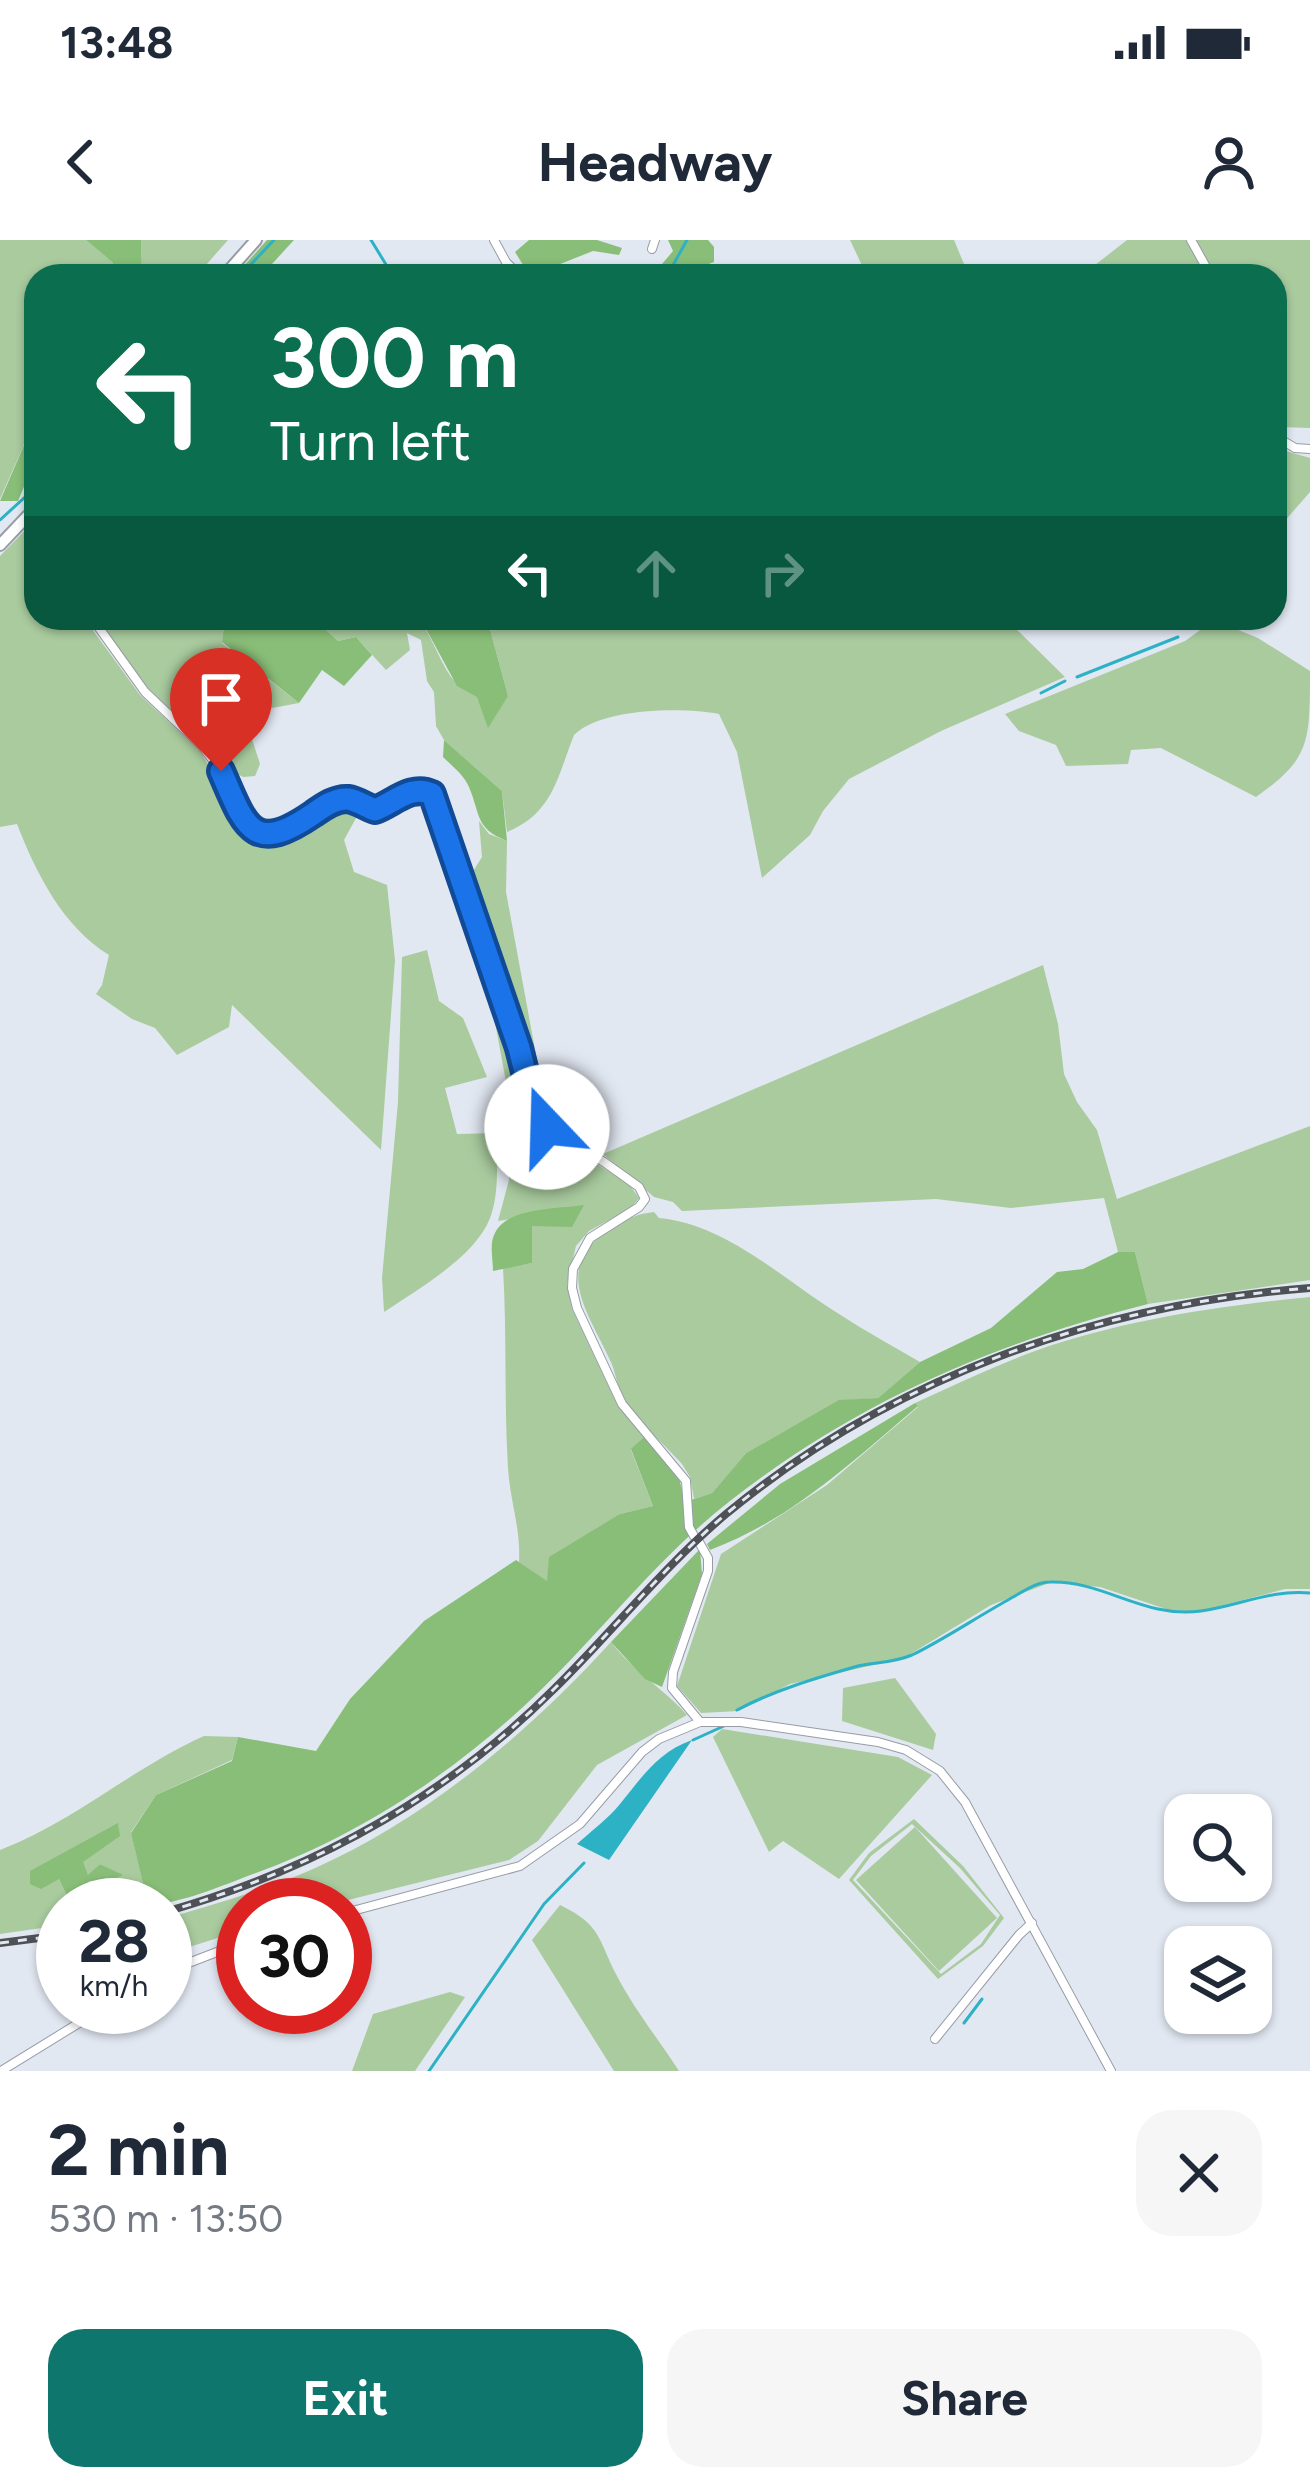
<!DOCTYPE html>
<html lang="en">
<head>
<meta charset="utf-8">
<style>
	body { margin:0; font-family:Figtree,sans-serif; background:#f6f6f7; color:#1f2937; height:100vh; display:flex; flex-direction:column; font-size:45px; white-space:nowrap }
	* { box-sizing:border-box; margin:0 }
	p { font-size:39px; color:#747a83 }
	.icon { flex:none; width:66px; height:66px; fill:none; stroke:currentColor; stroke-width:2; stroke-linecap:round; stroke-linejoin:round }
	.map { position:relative; height:1831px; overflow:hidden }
	.drawer { display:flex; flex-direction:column; background:#fff; flex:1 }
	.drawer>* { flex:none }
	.guide { position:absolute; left:24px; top:24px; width:1263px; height:366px; border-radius:36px; box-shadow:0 3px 9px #0004; background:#0b6e4f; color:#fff; overflow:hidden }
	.buttons { position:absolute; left:1164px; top:1554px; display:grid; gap:24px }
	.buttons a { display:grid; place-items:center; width:108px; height:108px; border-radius:24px; background:#fff; box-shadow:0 3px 9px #0004; font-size:60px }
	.speed { position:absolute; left:36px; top:1638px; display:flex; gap:24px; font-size:60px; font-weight:700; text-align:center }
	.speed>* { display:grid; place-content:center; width:156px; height:156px; border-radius:50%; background:#fff; box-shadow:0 3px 9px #0004; line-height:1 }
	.speed small { font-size:30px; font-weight:400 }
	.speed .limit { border:18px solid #d22; background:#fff; color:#111 }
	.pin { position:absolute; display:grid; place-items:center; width:102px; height:102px; color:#fff; margin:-123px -51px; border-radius:50% 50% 50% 0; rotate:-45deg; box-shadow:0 0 12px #0007 }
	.pin .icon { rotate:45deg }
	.me { position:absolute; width:132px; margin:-66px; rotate:339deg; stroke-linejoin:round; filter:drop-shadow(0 0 9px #0008) }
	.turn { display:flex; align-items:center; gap:42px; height:252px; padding:0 48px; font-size:54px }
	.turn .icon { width:156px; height:156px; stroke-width:2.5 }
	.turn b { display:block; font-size:84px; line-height:102px }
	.lanes { display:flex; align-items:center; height:114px; padding:0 48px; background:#0003; justify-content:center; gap:60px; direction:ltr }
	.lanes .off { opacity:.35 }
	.round { display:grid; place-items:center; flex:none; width:126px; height:126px; border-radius:36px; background:#f6f6f7 }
	.summary { display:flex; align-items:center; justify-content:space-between; height:204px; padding:0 48px }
	h1 { font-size:72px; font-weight:700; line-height:90px }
	.primary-button { display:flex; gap:24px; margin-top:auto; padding:24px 48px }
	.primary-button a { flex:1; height:138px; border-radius:36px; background:#0f766e; color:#fff; font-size:48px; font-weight:700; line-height:138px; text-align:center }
	.primary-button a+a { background:#f6f6f7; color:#1f2937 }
	.status { display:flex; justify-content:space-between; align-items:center; height:84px; padding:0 60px; background:#fff; direction:ltr }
	.status svg { height:33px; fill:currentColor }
	header { display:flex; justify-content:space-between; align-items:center; height:156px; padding:0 48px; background:#fff; font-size:54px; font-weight:700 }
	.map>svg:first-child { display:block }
	.green { fill:#a9cb9e; fill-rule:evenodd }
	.forest { fill:#89be78 }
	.water { fill:#2db1c5 }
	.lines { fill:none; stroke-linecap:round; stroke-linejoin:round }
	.stream { stroke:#2db1c5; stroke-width:3 }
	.street-casing { stroke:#979ca5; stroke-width:10 }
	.secondary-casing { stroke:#979ca5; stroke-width:14 }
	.street { stroke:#fff; stroke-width:8 }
	.secondary { stroke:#fff; stroke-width:10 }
	.rail-casing { stroke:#4e5257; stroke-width:8 }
	.rail { stroke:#e2e8f2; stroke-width:3; stroke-dasharray:9; stroke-linecap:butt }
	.route-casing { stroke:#114b97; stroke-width:30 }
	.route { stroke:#1a73e8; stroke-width:21 }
</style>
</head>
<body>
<div class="status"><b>13:48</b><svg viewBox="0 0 49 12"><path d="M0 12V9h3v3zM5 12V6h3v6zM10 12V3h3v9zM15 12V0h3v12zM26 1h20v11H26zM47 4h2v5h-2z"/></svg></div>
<header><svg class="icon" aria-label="back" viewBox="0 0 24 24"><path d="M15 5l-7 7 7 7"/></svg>Headway<svg class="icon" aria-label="person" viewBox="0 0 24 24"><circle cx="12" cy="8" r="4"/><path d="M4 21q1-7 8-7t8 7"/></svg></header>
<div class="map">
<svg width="1310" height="1831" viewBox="0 0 1310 1831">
	<rect width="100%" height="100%" fill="#e2e8f2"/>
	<!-- green -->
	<g class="green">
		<polygon points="0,0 86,0 112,22 119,36 36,36 36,177 0,259"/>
		<polygon points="141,0 228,0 206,25 202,36 142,34"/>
		<polygon points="850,0 954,0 969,36 867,36"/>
		<polygon points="1127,0 1186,0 1206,36 1081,36"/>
		<polygon points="1192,0 1310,0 1310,188 1280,187 1275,177 1275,36 1209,36"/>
		<polygon points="1275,203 1286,211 1310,218 1310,252 1275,292"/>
		<path d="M36,279V378H84L140,455L200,511L246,590C281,610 308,579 339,564L350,563L361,569L344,600L354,632L387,645L395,720L381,910L232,765L229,787L177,815L155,788L132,779L96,754L102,745L109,715C63,687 36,633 17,584L0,587V316Z"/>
		<polygon points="96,378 225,378 222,403 299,463 256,471 252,499 260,524 255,536 243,537 221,525 212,509 148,448"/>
		<path d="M313,378H430L426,390C451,436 450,458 508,456L487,378H1005L1065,437L941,491L849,539L823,571L810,595L762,638L737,512L719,474C682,467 602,468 574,495C557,538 553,573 507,592L502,551L444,500L436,486L434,452L427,441L421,400L407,393L410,410L386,430L356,397L338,401Z"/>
		<path d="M1214,380L1258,398L1310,431C1310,503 1310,519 1256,557L1161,508L1131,510L1128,524L1066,526L1056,505L1019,491L1005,474L1185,401Z"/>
		<polygon points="479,581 489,594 507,601 506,652 541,842 535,841 470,636 482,617"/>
		<path d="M427,710L439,761L463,778L487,837L445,848L457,894L498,893C496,920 500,953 490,978C476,1016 417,1050 384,1072L382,1038L398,862L402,717Z"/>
		<polygon points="1043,725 1058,784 1064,834 1077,862 1097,890 1117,959 1310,886 1310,1040 1148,1064 1135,1012 1118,1012 1104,958 1011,968 936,959 682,971 673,962 654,957 603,914"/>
		<path d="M487,739L525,836L533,880L553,897L629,944L639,958L631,968L589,991L576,1006L567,1044L572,1069L616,1162L644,1197L631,1210L653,1266L620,1274L547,1342L519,1322C521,1289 510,1261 508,1228C504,1161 507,1095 503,1028L532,1023V985L583,966L498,981L509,940L506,842Z"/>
		<path d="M654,972L659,978C726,984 784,1040 839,1074C865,1091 893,1106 920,1122L878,1158L839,1161L746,1213L712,1253L694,1259L690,1237L682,1224C662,1202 635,1179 621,1153C616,1142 615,1129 609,1118C587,1070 551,1026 612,988C627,979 636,974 654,972Z"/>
		<path d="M1310,1057V1349H1285L1197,1372L1169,1370L1100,1347L1052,1342L991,1365L904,1418L790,1444L739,1471L701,1473L677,1446L721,1314L827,1245L918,1167L915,1163C955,1145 994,1126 1035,1111C1122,1080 1218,1066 1310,1057Z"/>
		<path d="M611,1402C633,1431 663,1448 687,1475L597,1525L538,1601L509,1620L328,1665H243V1690L186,1708L165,1720V1679C215,1664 265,1650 313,1629C426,1579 528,1493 611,1402Z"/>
		<polygon points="895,1438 936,1494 933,1510 842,1481 843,1448"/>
		<polygon points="722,1489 898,1517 932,1535 839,1639 783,1601 769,1612 713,1497"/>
		<path d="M204,1496L238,1497L232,1520L156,1555L131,1592L148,1665H122L125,1650L99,1655L96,1647L121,1635L100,1624L88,1636L82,1621L119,1596L118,1584L59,1639L71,1665H63V1685L0,1694V1610C75,1581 131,1529 204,1496Z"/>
		<path d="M914,1579L963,1626L1004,1678L983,1706L938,1739L849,1640L869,1613ZM912,1584L960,1628L1000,1675L981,1704L941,1734L853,1640L871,1616Z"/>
		<polygon points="915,1587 997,1678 939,1731 856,1640"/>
		<path d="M560,1665C602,1685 598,1700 617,1736C634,1769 659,1800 679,1831H614L532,1700Z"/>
		<polygon points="450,1752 465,1757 415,1831 352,1831 373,1774"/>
	</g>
	<!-- forest -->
	<g class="forest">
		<polygon points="86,0 141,0 142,33 163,36 119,36 112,22"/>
		<polygon points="267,0 294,0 261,36 241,29"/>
		<polygon points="529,0 597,0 622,8 619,15 593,11 530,36 515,12"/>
		<polygon points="668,0 708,0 714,7 714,22 677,36 652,36 673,11"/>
		<polygon points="36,177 36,218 18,261 0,261"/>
		<polygon points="225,378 313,378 338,401 356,397 372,415 344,446 322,430 299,463 222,402"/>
		<polygon points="430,378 487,378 508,456 488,488 477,457 457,446 426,389"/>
		<path d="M444,500L502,551L507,601C475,588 481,576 469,547C464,535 452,526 443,517Z"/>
		<path d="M584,965L572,987L532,986V1023L493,1031C493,1019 489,1003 495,993C507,967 559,969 584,965Z"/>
		<path d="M1118,1012H1135L1148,1064C992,1104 858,1161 730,1261C653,1321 595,1401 523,1467C446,1538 352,1599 253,1634C221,1646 183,1663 148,1665L131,1593L156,1555L232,1521L238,1497L316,1511L350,1459L424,1381L516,1320L547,1341L549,1317L620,1274L653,1266L631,1209L644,1197L679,1238L685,1262L712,1253L746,1213L839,1160L878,1158L920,1122L991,1088L1057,1032L1083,1029Z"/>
		<path d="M915,1163L918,1166C853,1221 791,1280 710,1310L707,1304L780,1244Z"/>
		<polygon points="700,1309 702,1334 662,1447 645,1439 611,1402"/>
		<polygon points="118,1583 120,1596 83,1622 88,1635 100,1624 123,1635 96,1647 100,1655 125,1649 122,1665 71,1665 59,1639 41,1649 30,1644 30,1631"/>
	</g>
	<!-- water -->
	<path class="water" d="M692,1500L609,1620L577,1604C591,1591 608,1579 620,1564C642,1537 658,1512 692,1500Z"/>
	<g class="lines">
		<!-- stream -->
		<g class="stream">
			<polyline points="371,0 393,36"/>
			<polyline points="240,36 274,0"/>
			<polyline points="667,36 687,0"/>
			<polyline points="0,280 36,247"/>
			<polyline points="1077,437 1178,397"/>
			<polyline points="1041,453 1065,441"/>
			<path d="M737,1470C775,1450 816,1438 858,1426C877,1422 893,1423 912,1415C943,1400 977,1377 1008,1360C1021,1353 1035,1342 1050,1342C1103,1340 1144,1379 1201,1371C1238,1366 1272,1349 1310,1353"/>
			<polyline points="693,1500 724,1486"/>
			<polyline points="964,1783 982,1759"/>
			<polyline points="429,1831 544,1664 584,1623"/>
		</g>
		<!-- street casing -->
		<g class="street-casing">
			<g id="street">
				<polyline points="494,0 506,22 520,36"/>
				<polyline points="1191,0 1211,36"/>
				<polyline points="652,9 655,0"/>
				<polyline points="1275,196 1295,208 1310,209"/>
				<path d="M92,378L145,452L202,506L221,531L241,577L257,592C303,598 315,557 347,559C355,560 367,567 375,570C394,563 411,544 432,554L519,808L534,869L554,893L604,922L639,947L645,959L639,967L590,998L573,1029L572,1048L577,1068L622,1164L686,1241L689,1287L694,1296"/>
				<polyline points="699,1302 708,1318 708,1331 673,1432 672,1448 700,1482"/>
				<polyline points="345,1673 520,1626 580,1584 642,1512 659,1499 700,1482 741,1482 878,1502 906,1510 940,1531 965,1562 1111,1831"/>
				<polyline points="165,1732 243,1702"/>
				<polyline points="935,1799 1019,1695 1032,1683"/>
				<polyline points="1,1831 105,1767"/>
			</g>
		</g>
		<!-- secondary casing -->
		<g class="secondary-casing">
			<g id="secondary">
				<polyline points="224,36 256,0"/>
				<polyline points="0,305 36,267"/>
			</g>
		</g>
		<!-- street -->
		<use href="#street" class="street"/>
		<!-- secondary -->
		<use href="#secondary" class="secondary"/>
		<!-- rail casing -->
		<g class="rail-casing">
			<g id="rail">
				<path d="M165,1672C313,1630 445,1558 554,1449C613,1391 663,1327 726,1274C890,1138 1099,1064 1310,1048"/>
				<polyline points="0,1703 63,1695"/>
			</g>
		</g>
		<!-- rail -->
		<use href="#rail" class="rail"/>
	</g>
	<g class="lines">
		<!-- route casing -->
		<g class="route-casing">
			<path id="route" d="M221,531C245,586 252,616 313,574C323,567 335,558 348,559C356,560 367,567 375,570C394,563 411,544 432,554L519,808L534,868L547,887"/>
		</g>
		<!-- route -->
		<use href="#route" class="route"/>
	</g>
</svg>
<div class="buttons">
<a><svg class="icon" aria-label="search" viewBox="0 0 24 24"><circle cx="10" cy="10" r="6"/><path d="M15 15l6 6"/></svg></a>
<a><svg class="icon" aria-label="layers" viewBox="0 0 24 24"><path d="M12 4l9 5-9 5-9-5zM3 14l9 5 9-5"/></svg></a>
</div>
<div class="speed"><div>28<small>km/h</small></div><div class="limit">30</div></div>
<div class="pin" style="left:221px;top:531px;background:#d93025"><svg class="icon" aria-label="arrive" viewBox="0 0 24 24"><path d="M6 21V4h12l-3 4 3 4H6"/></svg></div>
<svg class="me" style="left:547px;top:887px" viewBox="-20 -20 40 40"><circle r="19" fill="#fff"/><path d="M0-13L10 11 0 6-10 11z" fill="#1a73e8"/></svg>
<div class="guide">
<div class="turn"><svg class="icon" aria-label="left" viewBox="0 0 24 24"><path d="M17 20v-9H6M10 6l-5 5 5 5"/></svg><div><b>300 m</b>Turn left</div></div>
<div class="lanes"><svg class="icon" aria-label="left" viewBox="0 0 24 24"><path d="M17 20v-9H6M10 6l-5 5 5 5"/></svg><svg class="icon off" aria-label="ahead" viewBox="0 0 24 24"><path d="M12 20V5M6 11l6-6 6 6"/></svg><svg class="icon off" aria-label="right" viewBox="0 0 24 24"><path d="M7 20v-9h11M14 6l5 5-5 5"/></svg></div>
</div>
</div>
<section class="drawer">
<div class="summary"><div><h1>2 min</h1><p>530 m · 13:50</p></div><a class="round"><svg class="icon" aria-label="close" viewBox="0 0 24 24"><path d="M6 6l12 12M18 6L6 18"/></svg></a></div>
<div class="primary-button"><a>Exit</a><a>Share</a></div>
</section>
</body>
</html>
